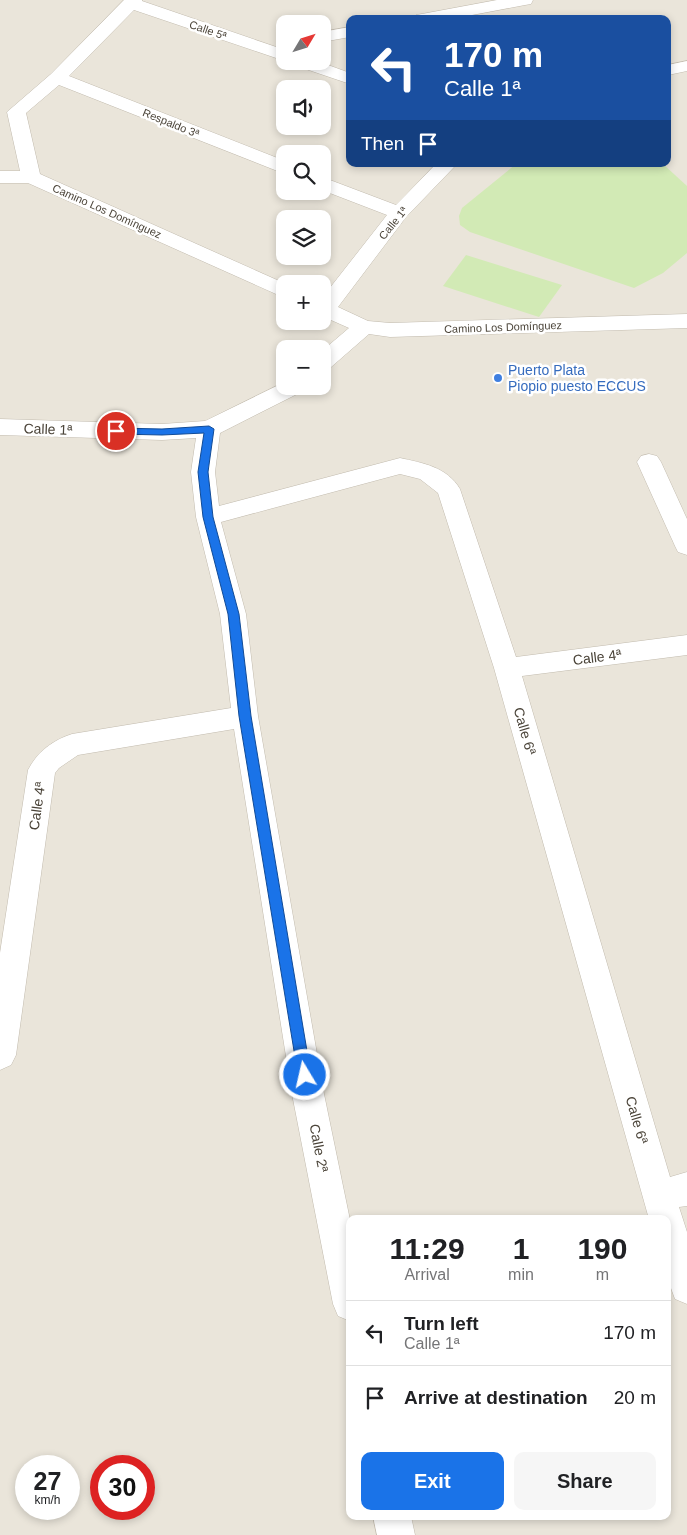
<!DOCTYPE html>
<html lang="en">
<head>
<meta charset="utf-8">
<style>
	body { margin:0; font-family:Helvetica,sans-serif; background:#f6f6f6; color:#202124; height:100vh; display:flex; flex-direction:column; font-size:19px; white-space:nowrap }
	* { box-sizing:border-box; margin:0 }
	p { font-size:16px; color:#757577 }
	.icon { flex:none; width:28px; height:28px; fill:none; stroke:currentColor; stroke-width:2; stroke-linecap:round; stroke-linejoin:round }
	.map { position:relative; flex:1; overflow:hidden }
	.sheet { position:absolute; left:346px; top:1215px; width:325px; height:305px; display:flex; flex-direction:column; background:#fff; border-radius:10px; box-shadow:0 2px 8px #0003 }
	.sheet>* { flex:none }
	.banner { position:absolute; left:346px; top:15px; width:325px; height:152px; border-radius:10px; box-shadow:0 2px 8px #0003; background:#1a4fa0; color:#fff; overflow:hidden }
	.needle { width:32px; rotate:52deg }
	.buttons { position:absolute; left:276px; top:15px; display:grid; gap:10px }
	.buttons a { display:grid; place-items:center; width:55px; height:55px; border-radius:10px; background:#fff; box-shadow:0 2px 8px #0003; font-size:25px }
	.speed { position:absolute; left:15px; top:1455px; display:flex; gap:10px; font-size:25px; font-weight:700; text-align:center }
	.speed>* { display:grid; place-content:center; width:65px; height:65px; border-radius:50%; background:#fff; box-shadow:0 2px 8px #0003; line-height:1 }
	.speed small { font-size:12px; font-weight:400 }
	.speed .limit { border:8px solid #d22; background:#fff; color:#111 }
	.pin { position:absolute; display:grid; place-items:center; width:42px; height:42px; color:#fff; margin:-21px; border:2px solid #fff; border-radius:50%; box-shadow:0 1px 5px #0007 }
	.me { position:absolute; width:55px; margin:-28px; rotate:351deg; stroke-linejoin:round; filter:drop-shadow(0 0 4px #0008) }
	.turn { display:flex; align-items:center; gap:18px; height:105px; padding:0 15px; font-size:22px }
	.turn .icon { width:65px; height:65px; stroke-width:2.5 }
	.turn b { display:block; font-size:35px; line-height:42px }
	.then { display:flex; align-items:center; height:48px; padding:0 15px; background:#0003; gap:10px; font-size:19px }
	.eta { display:flex; justify-content:space-evenly; align-items:center; height:85px; text-align:center }
	.eta b { font-size:30px; font-weight:700; line-height:35px }
	.button { display:flex; gap:10px; margin-top:auto; padding:10px 15px }
	.button a { flex:1; height:58px; border-radius:10px; background:#1a73e8; color:#fff; font-size:20px; font-weight:700; line-height:58px; text-align:center }
	.button a+a { background:#f6f6f6; color:#202124 }
	ul { padding:0; list-style:none }
	li { display:flex; align-items:center; gap:15px; height:65px; padding:0 15px; border-top:1px solid #e0e0e0 }
	li div { flex:1 }
	li b { display:block; font-size:19px }
	li em { font-style:normal }
	.map>svg:first-child { display:block }
	.residential { fill:#eae5da; fill-rule:evenodd }
	.green { fill:#d2eab5 }
	.lines { fill:none; stroke-linecap:round; stroke-linejoin:round }
	.minor-casing { stroke:#c2bbae; stroke-width:1 }
	.minor { fill:#fff; fill-rule:evenodd }
	.route { fill:#1a73e8; stroke:#114b97 }
	.shop-dot { fill:#3f7fe0; stroke:#fff; stroke-width:2 }
	.labels { text-anchor:middle; stroke-width:5; stroke-linejoin:round; paint-order:stroke }
	.far-street-label { font-size:11px; fill:#4b4439; stroke:#fff }
	.shop-label { font-size:14px; fill:#366cbe; stroke:#fff; text-anchor:start }
	.street-label { font-size:14px; fill:#4b4439; stroke:#fff }
</style>
</head>
<body>
<div class="map">
<svg width="687" height="1535" viewBox="0 0 687 1535">
	<rect width="100%" height="100%" fill="#f6f3ec"/>
	<!-- residential -->
	<path class="residential" d="M0,0H687V1535H0ZM350,19H668V164H350ZM285,24H322V61H285ZM285,89H322V126H285ZM285,154H322V191H285ZM285,219H322V256H285ZM285,284H322V321H285ZM285,349H322V386H285ZM350,1219H668V1516H350ZM26,1466H69V1509H26ZM101,1466H144V1509H101Z"/>
	<!-- green -->
	<g class="green">
		<polygon points="516,164 663,164 687,186 687,253 663,273 634,288 470,232 460,225 459,216 462,208"/>
		<polygon points="466,255 562,285 539,317 443,286"/>
	</g>
	<g class="lines">
		<!-- minor casing -->
		<g class="minor-casing">
			<g id="minor">
				<polygon points="124,0 142,0 142,1 285,50 285,61 134,10 69,76 285,161 285,174 59,85 26,113 40,174 286,284 285,298 28,183 0,183 0,171 20,171 7,112 51,74"/>
				<polygon points="497,0 533,0 531,4 525,5 451,19 414,19 416,15 422,14"/>
				<polygon points="350,27 350,37 322,42 322,32"/>
				<polygon points="291,61 317,61 350,73 350,84 294,65"/>
				<polygon points="687,61 687,71 668,75 668,65"/>
				<polygon points="436,164 457,164 406,217 338,307 368,321 390,323 687,314 687,328 390,337 369,334 330,368 322,370 322,351 349,328 322,316 322,298 387,215 322,190 322,177 396,205"/>
				<path d="M285,382V386H306L303,391L220,433L215,472L219,506L400,458C423,463 447,467 460,489L516,657L687,635V655L522,676L670,1177L687,1172V1206L679,1207L687,1232V1304L675,1299L668,1280V1219H649L494,668L438,493L420,479L400,474L221,522L246,614L258,716L324,1094L350,1220V1321L338,1316L333,1304L292,1094L234,729L78,755L59,768L55,773L16,1055L11,1065L0,1070V953L28,770C37,752 53,740 72,734L231,708L220,614L196,517L191,472L196,438L162,440L0,435V419L162,424L205,421Z"/>
				<polygon points="649,454 657,456 661,462 687,519 687,555 678,552 675,546 637,462 641,456"/>
				<polygon points="373,1516 411,1516 415,1535 377,1535"/>
			</g>
		</g>
		<!-- minor -->
		<use href="#minor" class="minor"/>
	</g>
	<!-- route -->
	<polygon class="route" points="209,426 214,429 208,472 213,517 239,614 251,716 311,1075 310,1080 305,1081 300,1080 298,1075 239,716 228,614 203,517 198,472 204,433 162,435 116,434 111,431 116,428 162,429"/>
	<!-- markers -->
	<circle class="shop-dot" cx="498" cy="378" r="5"/>
	<g class="labels">
		<!-- far-street labels -->
		<g class="far-street-label">
			<text transform="translate(208 30) rotate(19)" y="4">Calle 5ª</text>
			<text transform="translate(171 123) rotate(22)" y="4">Respaldo 3ª</text>
			<text transform="translate(107 211) rotate(24)" y="4">Camino Los Domínguez</text>
			<text transform="translate(393 223) rotate(-51)" y="4">Calle 1ª</text>
			<text transform="translate(503 327) rotate(-2)" y="4">Camino Los Domínguez</text>
		</g>
		<!-- shop labels -->
		<g class="shop-label">
			<text x="508" y="375">Puerto Plata<tspan x="508" dy="16">Piopio puesto ECCUS</tspan></text>
		</g>
		<!-- street labels -->
		<g class="street-label">
			<text transform="translate(48 429) rotate(2)" y="5">Calle 1ª</text>
			<text transform="translate(597 657) rotate(-7)" y="5">Calle 4ª</text>
			<text transform="translate(525 731) rotate(74)" y="5">Calle 6ª</text>
			<text transform="translate(37 806) rotate(-82)" y="5">Calle 4ª</text>
			<text transform="translate(637 1120) rotate(74)" y="5">Calle 6ª</text>
			<text transform="translate(319 1148) rotate(79)" y="5">Calle 2ª</text>
		</g>
	</g>
</svg>
<div class="buttons">
<a><svg class="needle" viewBox="-14 -14 28 28"><path d="M0-13l5 13h-10z" fill="#e53935"/><path d="M0 13l5-13h-10z" fill="#757577"/></svg></a>
<a><svg class="icon" aria-label="sound" viewBox="0 0 24 24"><path d="M4 9h4l5-4v14l-5-4H4zM17 9q2 3 0 6"/></svg></a>
<a><svg class="icon" aria-label="search" viewBox="0 0 24 24"><circle cx="10" cy="10" r="6"/><path d="M15 15l6 6"/></svg></a>
<a><svg class="icon" aria-label="layers" viewBox="0 0 24 24"><path d="M12 4l9 5-9 5-9-5zM3 14l9 5 9-5"/></svg></a>
<a>+</a>
<a>−</a>
</div>
<div class="speed"><div>27<small>km/h</small></div><div class="limit">30</div></div>
<div class="pin" style="left:116px;top:431px;background:#d93025"><svg class="icon" aria-label="arrive" viewBox="0 0 24 24"><path d="M6 21V4h12l-3 4 3 4H6"/></svg></div>
<svg class="me" style="left:305px;top:1075px" viewBox="-20 -20 40 40"><circle r="17" fill="#1a73e8" stroke="#fff" stroke-width="3"/><path d="M0-11L8 9 0 5-8 9z" fill="#fff"/></svg>
<div class="banner">
<div class="turn"><svg class="icon" aria-label="left" viewBox="0 0 24 24"><path d="M17 20v-9H6M10 6l-5 5 5 5"/></svg><div><b>170 m</b>Calle 1ª</div></div>
<div class="then">Then<svg class="icon" aria-label="arrive" viewBox="0 0 24 24"><path d="M6 21V4h12l-3 4 3 4H6"/></svg></div>
</div>
<section class="sheet">
<div class="eta">
<div><b>11:29</b><p>Arrival</p></div>
<div><b>1</b><p>min</p></div>
<div><b>190</b><p>m</p></div>
</div>
<ul>
<li><svg class="icon" aria-label="left" viewBox="0 0 24 24"><path d="M17 20v-9H6M10 6l-5 5 5 5"/></svg><div><b>Turn left</b><p>Calle 1ª</p></div><em>170 m</em></li>
<li><svg class="icon" aria-label="arrive" viewBox="0 0 24 24"><path d="M6 21V4h12l-3 4 3 4H6"/></svg><div><b>Arrive at destination</b></div><em>20 m</em></li>
</ul>
<div class="button"><a>Exit</a><a>Share</a></div>
</section>
</div>
</body>
</html>
